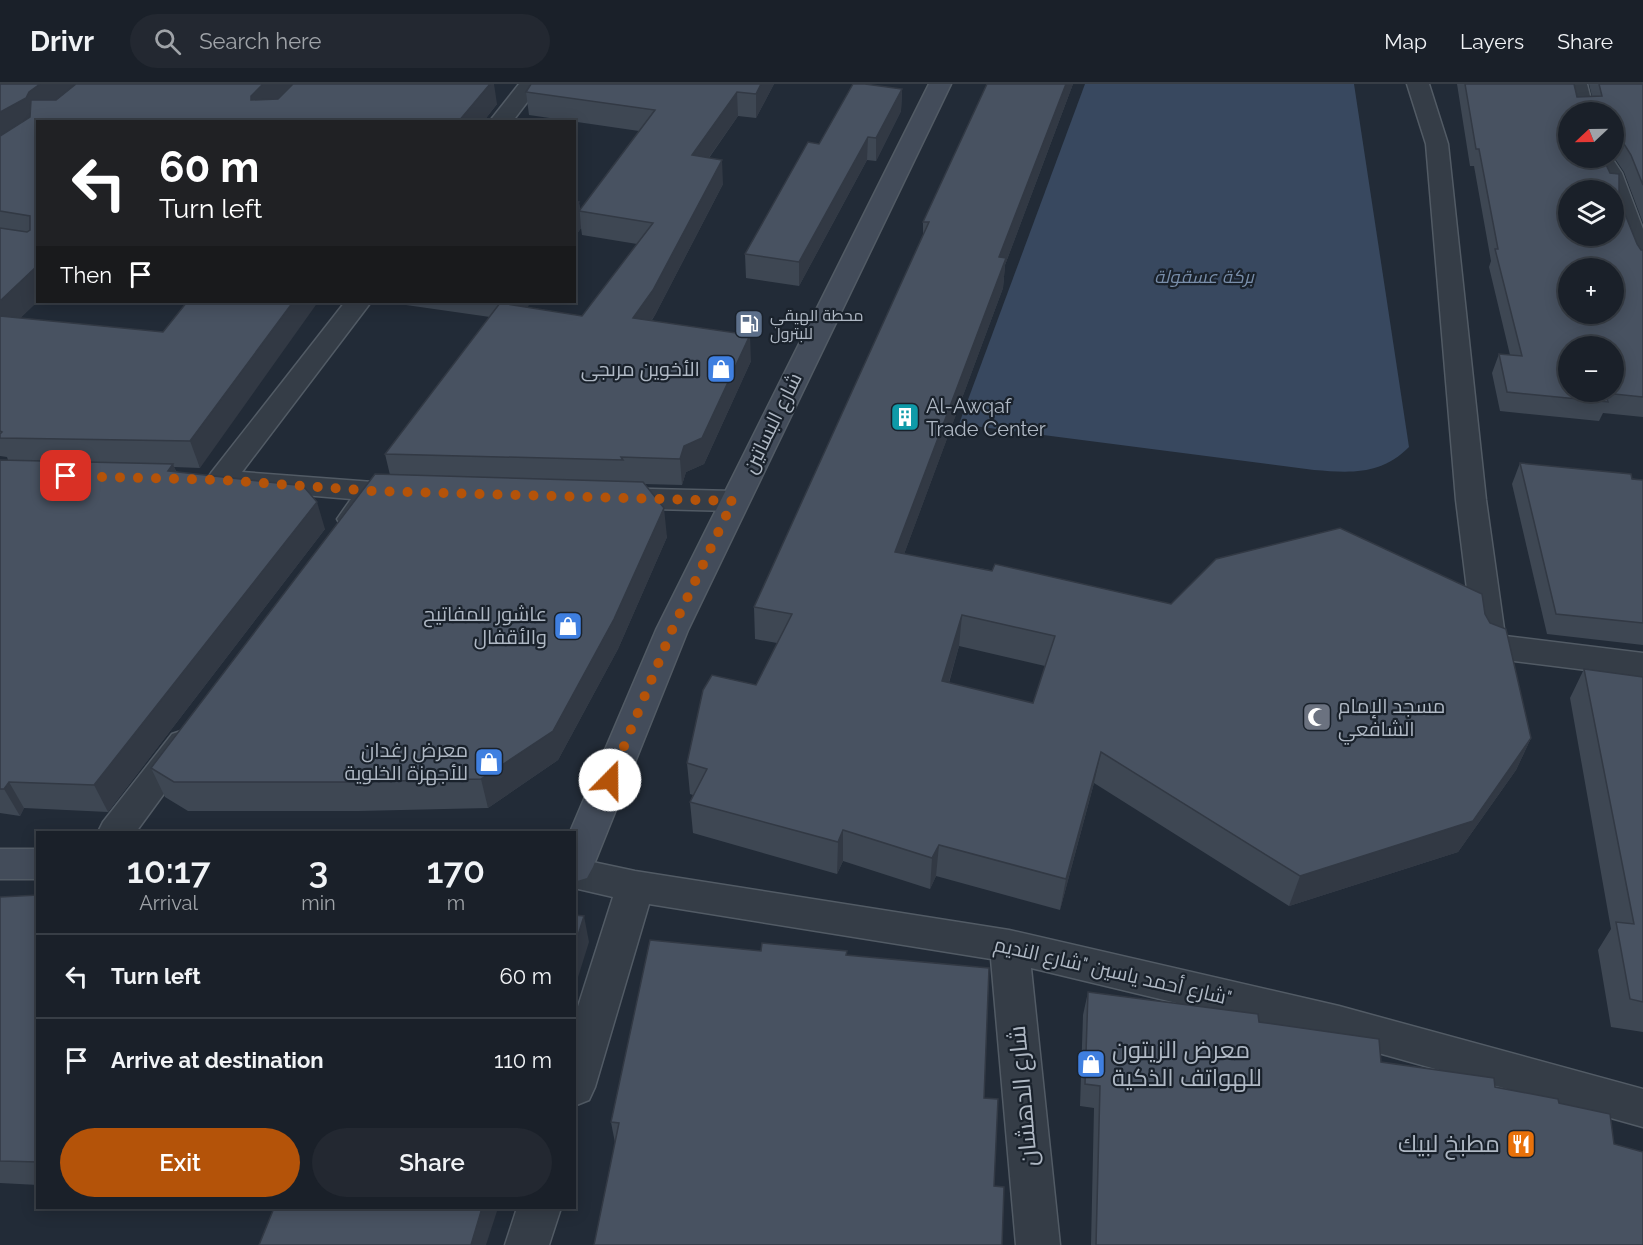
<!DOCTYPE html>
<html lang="en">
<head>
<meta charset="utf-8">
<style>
	body { margin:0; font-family:Raleway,Cairo,sans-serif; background:#232831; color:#f1f3f6; height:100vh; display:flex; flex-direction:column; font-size:22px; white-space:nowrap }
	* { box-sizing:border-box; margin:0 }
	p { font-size:20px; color:#9fa3a8 }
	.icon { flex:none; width:33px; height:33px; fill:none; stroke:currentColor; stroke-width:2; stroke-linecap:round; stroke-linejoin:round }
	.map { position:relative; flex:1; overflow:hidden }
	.details { position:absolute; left:36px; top:747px; width:540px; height:378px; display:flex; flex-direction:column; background:#1a2029; border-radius:0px; box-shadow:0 3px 15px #0003,0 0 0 2px #383e46 }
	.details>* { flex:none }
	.guide { position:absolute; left:36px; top:36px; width:540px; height:183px; border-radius:0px; box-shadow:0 3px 15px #0003,0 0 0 2px #383e46; background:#202124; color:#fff; overflow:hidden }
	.needle { width:39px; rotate:248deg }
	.buttons { position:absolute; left:1558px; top:18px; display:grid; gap:12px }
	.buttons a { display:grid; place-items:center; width:66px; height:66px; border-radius:50%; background:#1a2029; box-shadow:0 3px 15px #0003,0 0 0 2px #383e46; font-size:30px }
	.pin { position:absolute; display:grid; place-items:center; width:51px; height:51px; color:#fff; margin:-26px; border-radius:12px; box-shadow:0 3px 9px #0006 }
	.me { position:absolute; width:66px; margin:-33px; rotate:22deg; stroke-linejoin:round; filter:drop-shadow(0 0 4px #0008) }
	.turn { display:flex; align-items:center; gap:21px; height:126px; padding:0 24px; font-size:27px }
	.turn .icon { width:78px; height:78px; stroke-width:2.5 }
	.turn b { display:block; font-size:42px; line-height:51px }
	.then { display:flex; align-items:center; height:57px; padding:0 24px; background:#0003; gap:12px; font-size:22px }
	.eta { display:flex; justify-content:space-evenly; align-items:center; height:102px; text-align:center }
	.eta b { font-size:36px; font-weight:600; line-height:42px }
	.cta { display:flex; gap:12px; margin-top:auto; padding:12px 24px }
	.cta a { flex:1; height:69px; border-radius:36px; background:#b45309; color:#fff; font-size:24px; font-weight:600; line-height:69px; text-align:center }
	.cta a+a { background:#232831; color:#f1f3f6 }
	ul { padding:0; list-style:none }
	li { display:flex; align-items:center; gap:18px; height:84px; padding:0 24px; border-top:2px solid #383e46 }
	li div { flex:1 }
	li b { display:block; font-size:22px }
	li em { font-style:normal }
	header { display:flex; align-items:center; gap:36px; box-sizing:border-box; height:84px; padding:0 30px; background:#1a2029; border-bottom:2px solid #383e46 }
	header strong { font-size:28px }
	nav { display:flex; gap:33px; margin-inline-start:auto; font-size:21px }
	.search { width:420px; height:54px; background:#232831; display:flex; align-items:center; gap:15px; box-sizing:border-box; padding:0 21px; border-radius:33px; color:#9fa3a8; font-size:22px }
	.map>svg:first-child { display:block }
	.water { fill:#38485f }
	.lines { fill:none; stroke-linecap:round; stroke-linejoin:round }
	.minor-casing { stroke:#525b65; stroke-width:3 }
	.secondary-casing { stroke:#525b65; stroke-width:3 }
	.minor { fill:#353d47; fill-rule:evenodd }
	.secondary { fill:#434c5a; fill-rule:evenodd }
	.wall { fill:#3e4753; fill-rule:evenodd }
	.shaded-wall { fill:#323944 }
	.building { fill:#485261; stroke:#323944; stroke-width:1.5; fill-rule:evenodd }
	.route { stroke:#b45309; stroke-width:10; stroke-dasharray:0 18 }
	.labels { text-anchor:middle; stroke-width:4.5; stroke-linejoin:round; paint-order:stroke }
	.far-poi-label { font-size:16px; fill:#afb8c4; stroke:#1a222c; text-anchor:start }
	.far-water-label { font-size:18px; font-style:italic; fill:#798eaa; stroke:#1a222c }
	.poi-label { font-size:20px; fill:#afb8c4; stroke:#1a222c; text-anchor:end }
	.street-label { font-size:20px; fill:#afb8c4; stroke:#1a222c }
	.near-poi-label { font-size:24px; fill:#afb8c4; stroke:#1a222c; text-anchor:start }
	.near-street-label { font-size:24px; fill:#afb8c4; stroke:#1a222c }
</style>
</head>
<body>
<header>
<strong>Drivr</strong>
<div class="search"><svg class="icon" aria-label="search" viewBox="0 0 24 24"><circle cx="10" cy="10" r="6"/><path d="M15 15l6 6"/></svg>Search here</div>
<nav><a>Map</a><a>Layers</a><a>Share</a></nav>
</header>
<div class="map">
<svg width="1643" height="1161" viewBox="0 0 1643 1161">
	<rect width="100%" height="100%" fill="#222b37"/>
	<!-- water -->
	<path class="water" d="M1085,0H1354L1409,363C1381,391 1352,389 1314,386L959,340Z"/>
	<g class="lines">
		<!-- minor casing -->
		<g class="minor-casing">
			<g id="minor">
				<polygon points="519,0 541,0 512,38 489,38"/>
				<polygon points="1407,0 1429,0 1448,60 1486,416 1505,552 1643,569 1643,593 1490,574 1478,570 1474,562 1456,416 1426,60"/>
				<polygon points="1565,0 1587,0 1594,28 1572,28"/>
				<polygon points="1590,74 1612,74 1622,89 1643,145 1643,184 1634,182 1631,177 1614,132 1614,106 1605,106"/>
				<path d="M345,218H371L242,388L373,398L383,400L388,407C376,425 366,449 341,442L337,435L351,415L211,403L206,396L211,389Z"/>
				<polygon points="612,404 733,407 743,410 748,417 743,424 733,427 612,424 602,421 597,414 602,407"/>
				<polygon points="184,646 196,650 201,659 136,748 98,748 103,738 172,650"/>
				<polygon points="574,774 635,787 1009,846 1339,922 1643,1005 1643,1043 1339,958 1031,884 1060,1161 1016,1161 991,875 649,820 595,1003 589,1016 574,1022 574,935 613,813 574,804"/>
				<polygon points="517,1124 561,1124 549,1161 505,1161"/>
			</g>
		</g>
		<!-- secondary casing -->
		<g class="secondary-casing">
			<g id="secondary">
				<polygon points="929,0 951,0 688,546 593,783 587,794 574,798 574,748 570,748 656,546"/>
				<rect x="0" y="765" width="38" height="30"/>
			</g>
		</g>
		<!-- minor -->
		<use href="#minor" class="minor"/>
		<!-- secondary -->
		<use href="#secondary" class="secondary"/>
	</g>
	<!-- wall -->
	<g class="wall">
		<polygon points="0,0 497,20 483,38 38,38 38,217 20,234 163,248 200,384 174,383 176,387 325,445 108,728 24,724 20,732 0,729 0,376 8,376 7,373 0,372"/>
		<polygon points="531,0 774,0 756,34 738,32 709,74 723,100 655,231 652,236 751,277 704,380 686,388 682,401 644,400 667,453 618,565 558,676 488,724 359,727 188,727 165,713 151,684 390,391 385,370 490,233 385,218 531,218 527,223 582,232 637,160 582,151 581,144 574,154 579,118 580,126 639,47 529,31 526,8"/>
		<path d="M987,0H1073L1005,181L1003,204L904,470L1171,520L1485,530L1531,654L1516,686L1458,768L1289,822L1094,699L1060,826L936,792L930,805L843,777L837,790L693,749L690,718L693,711L690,710L687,679L756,601L777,559L755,555L754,523L923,153V138ZM959,562L1045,582L1033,619L949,599Z"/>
		<polygon points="1457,0 1574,0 1577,13 1592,12 1589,0 1643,0 1643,139 1624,88 1614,73 1614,28 1569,28 1619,115 1637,160 1641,166 1643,166 1643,333 1603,329 1599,337 1500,327 1492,289 1499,270 1510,271 1489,183 1491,177 1474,82 1470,82"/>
		<polygon points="902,5 901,27 876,77 867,76 799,202 746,194 745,170 819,60"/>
		<polygon points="1520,379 1643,396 1643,561 1547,550 1512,400"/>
		<polygon points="1584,585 1643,593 1643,948 1611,943 1598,866 1611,845 1570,614"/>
		<polygon points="38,811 38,1101 0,1099 0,813"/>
		<polygon points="761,867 847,867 615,1059 611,1038"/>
		<polygon points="1088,908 1259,938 1381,978 1495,1003 1559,1019 1614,1060 1643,1161 1091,1161 1094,1024 1080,1022 1083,931"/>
	</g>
	<!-- shaded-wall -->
	<g class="shaded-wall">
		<polygon points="40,0 83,0 0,57 0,28"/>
		<polygon points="263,0 293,0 257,36 251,16 251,12"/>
		<polygon points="490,0 494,0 497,20 483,38 458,38"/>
		<polygon points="761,0 774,0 756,34 756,10"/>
		<polygon points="1066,0 1073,0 1005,181 1003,204 893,500 895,468 999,173"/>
		<polygon points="902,5 901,27 876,77 876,54"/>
		<polygon points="737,8 738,32 693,96 692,71"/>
		<polygon points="868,53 867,76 799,202 799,178"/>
		<polygon points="722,76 723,100 655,231 635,259 633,234"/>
		<polygon points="579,118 581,144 574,154 574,124"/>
		<polygon points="38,181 38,217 0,254 0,217"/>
		<polygon points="293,218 318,218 200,384 190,357"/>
		<polygon points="514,218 531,218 518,237"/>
		<polygon points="750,251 751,277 704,380 686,388 682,401 680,375 684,362"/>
		<polygon points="173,380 183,406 168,387"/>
		<polygon points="317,418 325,445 108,728 94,701"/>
		<polygon points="664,424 667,453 618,565 558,676 488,724 481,695"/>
		<polygon points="962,531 959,562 940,629 942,597"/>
		<polygon points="1531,654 1516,686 1458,768 1289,822 1300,792"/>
		<polygon points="1101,668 1094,699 1060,826 1066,795"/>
		<polygon points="9,698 24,724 20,732 4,705"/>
		<polygon points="843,746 843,777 837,790 838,758"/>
		<polygon points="939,761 936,792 930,805 932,774"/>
		<polygon points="584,832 589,858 574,906 574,864"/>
		<polygon points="482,1124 498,1124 486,1161 471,1161"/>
	</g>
	<!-- building -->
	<g class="building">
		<polygon points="0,0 40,0 29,8 26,14 0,28"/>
		<polygon points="76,0 263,0 251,12 251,16 278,15 293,0 490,0 458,38 38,38 38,181 0,217 0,144 27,148 30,146 30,132 0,127 0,52 30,33 31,16 56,16"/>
		<polygon points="531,0 761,0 756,10 737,8 692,71 722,76 653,206 633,234 750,251 702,354 684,362 680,375 621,373 623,376 385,370 500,219 582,232 653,139 579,127 655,26 526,8"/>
		<polygon points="853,0 865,0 902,5 876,54 868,53 799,178 745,170 808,58 819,60"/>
		<path d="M987,0H1066L999,173L1006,174L895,468L992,487L995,480L1171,520L1216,475L1340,444L1482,510L1485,530L1490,539L1506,545L1531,654L1473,737L1300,792L1101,668L1066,795L939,761L932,774L843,746L838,758L690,718L707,685L687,679L703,606L712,591L756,601L792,530L754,523L929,138H923ZM962,531L1055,552L1033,619L942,597Z"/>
		<path d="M1465,0H1574L1577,13L1602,12L1599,0H1643V101L1631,71L1621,55H1614V28H1569V74H1603L1610,89L1619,90V115L1637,160L1641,166H1643V313L1605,309L1608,318L1507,308L1499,270L1522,272L1495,165H1498L1479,65H1476ZM1569,106H1614V152H1569ZM1569,184H1614V230H1569ZM1569,262H1614V308H1569Z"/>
		<polygon points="574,117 579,118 574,124"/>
		<polygon points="187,218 293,218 190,357 0,354 0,350 2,348 0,347 0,232 163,248"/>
		<polygon points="0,376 173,380 168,387 296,401 304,403 317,418 94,701 9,698 4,705 0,705"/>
		<polygon points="1520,379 1631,390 1632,395 1643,396 1643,539 1556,530"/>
		<polygon points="375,390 643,398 664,424 614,535 553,647 481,695 350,698 174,698 151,684"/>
		<polygon points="1584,585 1643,593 1643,918 1630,915 1616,838 1634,840"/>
		<polygon points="38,811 38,1078 0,1077 0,813"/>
		<polygon points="574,831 584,832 574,864"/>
		<polygon points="650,856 761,867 762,859 847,867 846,871 989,884 984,1014 998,1015 994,1102 1004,1103 1002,1161 594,1161 619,1039 611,1038"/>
		<polygon points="1088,908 1258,930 1259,938 1379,955 1381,978 1494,994 1495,1003 1558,1015 1559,1019 1610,1030 1614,1060 1643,1068 1643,1161 1096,1161 1100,1002 1085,1000"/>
		<polygon points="274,1124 482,1124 471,1161 259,1161"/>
	</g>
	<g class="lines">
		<!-- route -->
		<polyline class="route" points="66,392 221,396 373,407 733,417 672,546 610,696"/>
	</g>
	<!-- icons -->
	<defs>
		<g id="fuel-square" transform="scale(1.5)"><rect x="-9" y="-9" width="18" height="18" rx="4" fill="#5c6f8a" stroke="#1a222c"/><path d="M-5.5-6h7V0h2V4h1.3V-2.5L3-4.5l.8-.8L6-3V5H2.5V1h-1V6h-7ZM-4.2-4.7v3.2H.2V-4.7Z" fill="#fff"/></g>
		<g id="shop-square" transform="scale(1.5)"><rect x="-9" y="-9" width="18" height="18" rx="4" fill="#3f7fe0" stroke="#1a222c"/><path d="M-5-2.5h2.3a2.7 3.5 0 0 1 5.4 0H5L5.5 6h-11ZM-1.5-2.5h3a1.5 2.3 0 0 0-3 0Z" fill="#fff"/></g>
		<g id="building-square" transform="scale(1.5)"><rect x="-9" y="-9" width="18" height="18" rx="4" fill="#0f9aa8" stroke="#1a222c"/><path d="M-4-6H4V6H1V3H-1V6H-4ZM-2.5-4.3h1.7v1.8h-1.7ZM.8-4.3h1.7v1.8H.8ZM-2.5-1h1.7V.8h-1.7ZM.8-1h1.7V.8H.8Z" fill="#fff"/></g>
		<g id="mosque-square" transform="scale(1.5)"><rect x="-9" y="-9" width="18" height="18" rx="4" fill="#6b7280" stroke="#1a222c"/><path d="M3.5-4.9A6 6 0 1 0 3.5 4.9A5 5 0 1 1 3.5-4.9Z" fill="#fff"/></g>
		<g id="restaurant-square" transform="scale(1.5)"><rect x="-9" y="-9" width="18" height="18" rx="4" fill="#e8710a" stroke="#1a222c"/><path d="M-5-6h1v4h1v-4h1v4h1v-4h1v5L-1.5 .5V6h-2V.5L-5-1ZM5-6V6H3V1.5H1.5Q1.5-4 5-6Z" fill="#fff"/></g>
	</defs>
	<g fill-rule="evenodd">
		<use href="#fuel-square" x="749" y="240"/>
		<use href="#shop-square" x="721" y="285"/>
		<use href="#building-square" x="905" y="333"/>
		<use href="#shop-square" x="568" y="542"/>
		<use href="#mosque-square" x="1317" y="633"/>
		<use href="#shop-square" x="489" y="678"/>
		<use href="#shop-square" x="1091" y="980"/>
		<use href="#restaurant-square" x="1521" y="1060"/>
	</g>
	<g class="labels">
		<!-- far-poi labels -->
		<g class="far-poi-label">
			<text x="770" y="237">محطة الهيقي<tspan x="770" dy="18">للبترول</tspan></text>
		</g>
		<!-- far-water labels -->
		<g class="far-water-label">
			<text x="1204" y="199">بركة عسقولة</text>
		</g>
		<!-- poi labels -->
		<g class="poi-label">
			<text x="700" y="292">الأخوين مرىجى</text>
			<text x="926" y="329" text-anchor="start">Al-Awqaf<tspan x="926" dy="23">Trade Center</tspan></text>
			<text x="547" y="537">عاشور للمفاتيح<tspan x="547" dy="23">والأقفال</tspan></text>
			<text x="1338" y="629" text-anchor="start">مسجد الإمام<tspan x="1338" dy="23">الشافعي</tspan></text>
			<text x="468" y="673">معرض رغدان<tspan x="468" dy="23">للأجهزة الخلوية</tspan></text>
		</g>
		<!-- street labels -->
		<g class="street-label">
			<text transform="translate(772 339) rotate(-64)" y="7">شارع البساتين</text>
			<text transform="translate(1113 887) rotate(13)" y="7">شارع أحمد ياسين "شارع النديم"</text>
		</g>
		<!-- near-poi labels -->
		<g class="near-poi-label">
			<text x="1112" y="974">معرض الزيتون<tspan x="1112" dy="28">للهواتف الذكية</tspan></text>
			<text x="1500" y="1068" text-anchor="end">مطبخ لبيك</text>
		</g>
		<!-- near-street labels -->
		<g class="near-street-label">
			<text transform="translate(1023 1012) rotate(-95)" y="8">شارع الدهشان</text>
		</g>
	</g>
</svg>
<div class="buttons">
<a><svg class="needle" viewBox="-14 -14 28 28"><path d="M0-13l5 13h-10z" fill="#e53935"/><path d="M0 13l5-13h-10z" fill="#9fa3a8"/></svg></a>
<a><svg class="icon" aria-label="layers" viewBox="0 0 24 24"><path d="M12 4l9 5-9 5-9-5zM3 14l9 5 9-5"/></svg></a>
<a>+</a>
<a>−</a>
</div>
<div class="pin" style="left:66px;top:392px;background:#d93025"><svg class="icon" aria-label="arrive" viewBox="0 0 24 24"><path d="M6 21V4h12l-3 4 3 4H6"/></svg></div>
<svg class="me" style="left:610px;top:696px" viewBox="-20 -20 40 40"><circle r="19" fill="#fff"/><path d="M0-13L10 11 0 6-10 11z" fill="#b45309"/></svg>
<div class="guide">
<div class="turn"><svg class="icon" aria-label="left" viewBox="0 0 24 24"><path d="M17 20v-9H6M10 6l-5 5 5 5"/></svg><div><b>60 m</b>Turn left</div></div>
<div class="then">Then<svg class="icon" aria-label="arrive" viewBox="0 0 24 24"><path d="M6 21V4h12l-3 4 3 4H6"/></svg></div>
</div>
<section class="details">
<div class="eta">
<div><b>10:17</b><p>Arrival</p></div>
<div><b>3</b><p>min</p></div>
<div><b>170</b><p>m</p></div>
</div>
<ul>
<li><svg class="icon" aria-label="left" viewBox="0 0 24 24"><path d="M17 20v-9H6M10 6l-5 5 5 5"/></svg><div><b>Turn left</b></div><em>60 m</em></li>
<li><svg class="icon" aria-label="arrive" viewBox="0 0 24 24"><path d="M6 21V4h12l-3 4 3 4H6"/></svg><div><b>Arrive at destination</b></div><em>110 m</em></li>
</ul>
<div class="cta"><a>Exit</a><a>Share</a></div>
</section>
</div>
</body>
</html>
